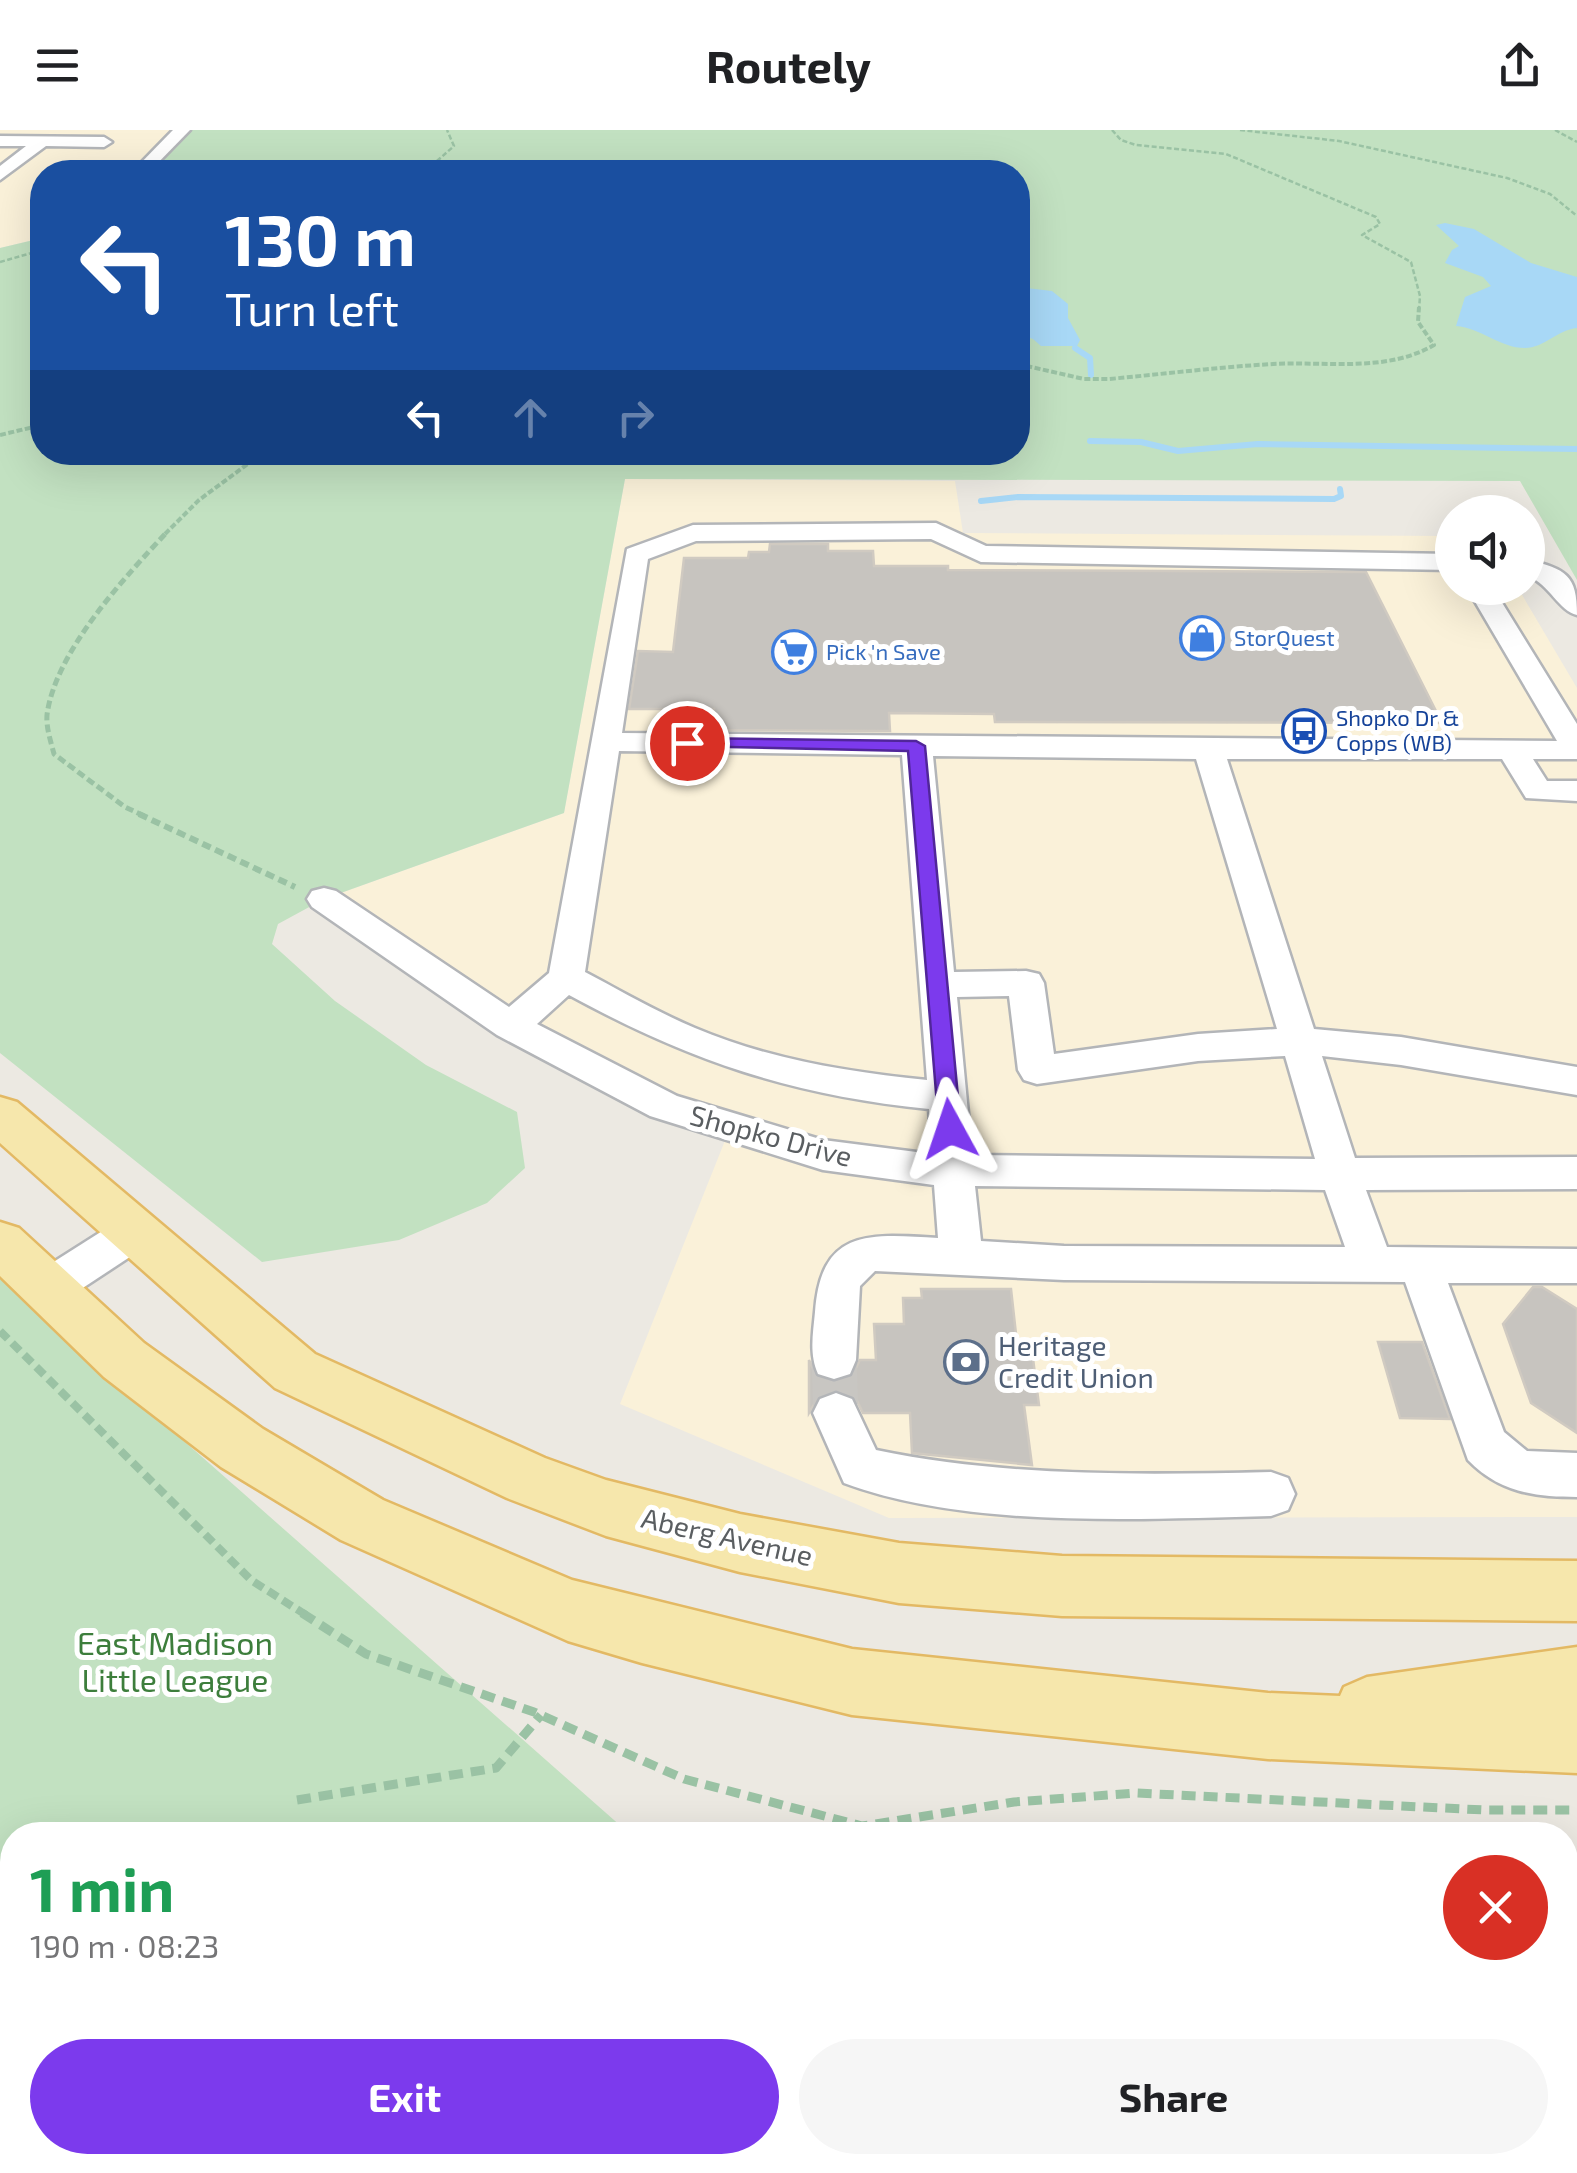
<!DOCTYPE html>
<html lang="en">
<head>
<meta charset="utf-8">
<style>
	body { margin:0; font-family:"Exo 2",sans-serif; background:#f6f6f6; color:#202124; height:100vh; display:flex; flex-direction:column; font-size:38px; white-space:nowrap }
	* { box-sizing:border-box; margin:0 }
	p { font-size:32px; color:#757577 }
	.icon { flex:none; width:55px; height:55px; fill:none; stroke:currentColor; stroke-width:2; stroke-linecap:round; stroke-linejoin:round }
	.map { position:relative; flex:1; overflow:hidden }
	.details { position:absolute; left:0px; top:1692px; width:1578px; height:352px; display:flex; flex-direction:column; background:#fff; border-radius:40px 40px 0 0; box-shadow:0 10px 40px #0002 }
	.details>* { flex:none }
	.hud { position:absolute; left:30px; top:30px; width:1000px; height:305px; border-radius:40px; box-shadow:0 10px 40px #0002; background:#1a4fa0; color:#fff; overflow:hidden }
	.controls { position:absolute; left:1435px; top:365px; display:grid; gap:20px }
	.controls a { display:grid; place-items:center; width:110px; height:110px; border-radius:50%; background:#fff; box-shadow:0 10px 40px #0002; font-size:50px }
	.pin { position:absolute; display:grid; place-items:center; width:85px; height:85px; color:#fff; margin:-42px; border:5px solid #fff; border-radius:50%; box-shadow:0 2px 10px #0007 }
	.me { position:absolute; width:110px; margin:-55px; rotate:355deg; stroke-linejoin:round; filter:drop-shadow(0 0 8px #0008) }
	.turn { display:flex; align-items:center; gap:35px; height:210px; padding:0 30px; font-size:45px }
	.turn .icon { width:130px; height:130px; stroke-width:2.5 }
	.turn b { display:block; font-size:70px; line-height:85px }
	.lanes { display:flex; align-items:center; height:95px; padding:0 30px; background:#0003; justify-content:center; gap:50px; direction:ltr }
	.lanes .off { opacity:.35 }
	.round { display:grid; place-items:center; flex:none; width:105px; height:105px; border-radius:52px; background:#f6f6f6 }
	.head { display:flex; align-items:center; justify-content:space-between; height:170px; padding:0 30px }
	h1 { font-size:60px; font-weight:700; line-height:75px; color:#1e9e55 }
	.cta { display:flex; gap:20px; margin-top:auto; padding:20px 30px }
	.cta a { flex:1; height:115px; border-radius:60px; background:#7c3aed; color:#fff; font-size:40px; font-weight:700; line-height:115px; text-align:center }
	.cta a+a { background:#f6f6f6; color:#202124 }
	header { display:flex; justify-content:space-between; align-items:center; height:130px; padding:0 30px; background:#fff; font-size:45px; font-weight:700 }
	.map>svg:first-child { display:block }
	.commercial { fill:#faf1d9 }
	.green { fill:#c2e1c1 }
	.water { fill:#a8d8f6 }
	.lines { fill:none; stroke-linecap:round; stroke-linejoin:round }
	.stream { stroke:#a8d8f6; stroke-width:6 }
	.building { fill:#c7c4bf; stroke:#d0cac1; stroke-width:2.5 }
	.minor-tunnel { stroke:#c8c6c2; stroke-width:45; stroke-dasharray:45 22; stroke-linecap:butt }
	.minor-casing { stroke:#b3b5b8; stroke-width:5 }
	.major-casing { stroke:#e3b964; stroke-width:5 }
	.path-far5 { stroke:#9ac2a4; stroke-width:2.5; stroke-dasharray:5 2.5; stroke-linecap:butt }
	.path-far4 { stroke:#9ac2a4; stroke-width:4; stroke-dasharray:6 2.5; stroke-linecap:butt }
	.path-far3 { stroke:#9ac2a4; stroke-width:5; stroke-dasharray:8 4; stroke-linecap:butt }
	.path-far2 { stroke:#9ac2a4; stroke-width:6; stroke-dasharray:9 5; stroke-linecap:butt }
	.path-far1 { stroke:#9ac2a4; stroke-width:8; stroke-dasharray:11 6; stroke-linecap:butt }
	.path { stroke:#9ac2a4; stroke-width:9; stroke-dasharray:14 8; stroke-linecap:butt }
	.minor { fill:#fff; fill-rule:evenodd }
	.major { fill:#f6e7ac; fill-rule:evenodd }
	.route { fill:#7c3aed; stroke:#51269a; stroke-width:2.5 }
	.labels { text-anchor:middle; stroke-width:10; stroke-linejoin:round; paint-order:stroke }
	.far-shop-label { font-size:22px; fill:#366cbe; stroke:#fff; text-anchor:start }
	.far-transit-label { font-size:22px; fill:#164399; stroke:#fff; text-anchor:start }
	.street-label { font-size:28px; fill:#5a5e61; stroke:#fff }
	.service-label { font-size:28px; fill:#4e5e75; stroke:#fff; text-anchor:start }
	.near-park-label { font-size:32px; fill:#3d7e3c; stroke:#fff }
</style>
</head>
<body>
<header><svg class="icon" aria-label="menu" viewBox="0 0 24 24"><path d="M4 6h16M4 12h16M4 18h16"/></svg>Routely<svg class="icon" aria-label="share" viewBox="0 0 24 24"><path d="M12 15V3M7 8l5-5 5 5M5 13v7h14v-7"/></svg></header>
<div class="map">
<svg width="1577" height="2043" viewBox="0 0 1577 2043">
	<rect width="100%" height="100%" fill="#ece9e2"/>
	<!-- commercial -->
	<g class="commercial">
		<polygon points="0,0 182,0 140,42 42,42 42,108 0,118"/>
		<polygon points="625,349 955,351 963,403 1452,406 1452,458 1518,458 1577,558 1577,1387 889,1388 620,1274 730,998 664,976 324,769 564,683"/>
	</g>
	<!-- green -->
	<g class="green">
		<polygon points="182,0 1577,0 1577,450 1520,351 625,349 564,683 324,769 278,794 272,814 335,871 426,935 517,982 525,1038 487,1073 399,1110 262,1132 0,923 0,118 42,108 42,322 1018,322 1018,42 140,42"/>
		<polygon points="0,1149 631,1705 12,1705 12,1744 0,1744"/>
	</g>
	<!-- water -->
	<g class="water">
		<path d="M1445,93L1474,99L1531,133L1577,147V198C1557,200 1544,218 1525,218C1500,218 1481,198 1456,196L1465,167L1491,156L1483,147L1445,133L1452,120L1459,116L1436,95Z"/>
		<polygon points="1018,157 1052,161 1068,174 1068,188 1080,210 1077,216 1041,216 1033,209 1018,204"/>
	</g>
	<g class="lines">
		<!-- stream -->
		<g class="stream">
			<polyline points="1075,218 1090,228 1091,245"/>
			<polyline points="1090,311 1141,312 1178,321 1258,314 1577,319"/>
			<polyline points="981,371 1018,367 1334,369 1341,366 1340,359"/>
		</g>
	</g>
	<!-- building -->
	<g class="building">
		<polygon points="770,414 828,414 828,421 873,421 874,436 948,436 948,440 1366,442 1442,593 995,592 994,584 889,583 890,601 712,600 714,579 629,579 638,521 673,522 684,428 748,428 749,422 769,422"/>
		<polygon points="1533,1157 1542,1157 1577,1179 1577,1303 1531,1273 1503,1194"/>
		<polygon points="921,1159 1011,1159 1017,1213 1031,1213 1039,1275 1024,1275 1032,1335 912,1323 910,1283 863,1283 855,1267 837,1260 819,1266 809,1283 809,1230 817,1248 833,1253 851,1248 860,1230 876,1230 874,1194 904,1194 903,1168 922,1168"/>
		<polygon points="1378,1212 1422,1212 1450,1289 1400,1288"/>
	</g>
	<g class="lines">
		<!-- minor-tunnel -->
		<polyline class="minor-tunnel" points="834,1230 836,1283"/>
		<!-- minor casing -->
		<g class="minor-casing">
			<g id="minor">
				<polygon points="173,0 190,0 149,42 132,42"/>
				<polygon points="0,6 104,7 112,12 104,17 46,16 0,50 0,36 26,16 0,16"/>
				<path d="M936,393L986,416L1452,424V440L981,432L931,409L696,411L648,429L622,603L1557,611L1467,458H1493L1577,594V629H1533L1547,651H1577V671L1526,668L1502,629H1227L1314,899L1401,907L1577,937V965L1401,935L1322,926L1355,1028L1577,1027V1059L1366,1060L1387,1117L1577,1119V1153H1448L1504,1302L1527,1321L1577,1323V1367C1534,1367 1499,1362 1468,1330L1405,1152L1064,1150L875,1141L860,1156L856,1230L850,1244L834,1249L818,1244C809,1224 813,1204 815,1182C821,1098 869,1104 938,1108L934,1055L823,1040L650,986L497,905L312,777L307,769L312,761L324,758L336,761L509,877L549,843L627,419L693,395ZM619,621L902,625L927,950C847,942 768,929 695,898C657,882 621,861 585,842ZM933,626L1196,629L1277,899L1198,904L1054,924L1044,853L1039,844L1026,841L954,842ZM569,865C690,931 791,965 929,979L932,1024L823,1010L677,966L537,894ZM1009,866L1018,940L1024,950L1037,954L1198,931L1285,926L1315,1029L972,1025L957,867ZM975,1056L1325,1060L1345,1117L1064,1116L981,1111Z"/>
				<path d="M1528,430C1566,439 1577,445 1577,485C1559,481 1550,455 1528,446Z"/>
				<polygon points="133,1086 148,1091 154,1103 148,1115 63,1171 48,1176 33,1171 26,1158 33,1145 118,1091"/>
				<path d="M836,1263L852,1269L876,1320C1006,1347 1139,1345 1271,1342L1288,1348L1295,1364L1288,1380L1271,1386C1141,1389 967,1399 844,1353L813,1283L820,1269Z"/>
			</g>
		</g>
		<!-- major casing -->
		<g class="major-casing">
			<g id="major">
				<polygon points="0,967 17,972 315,1224 545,1328 606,1350 740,1384 899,1413 1062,1426 1577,1431 1577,1491 1062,1486 899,1473 740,1442 606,1406 507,1368 275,1258 0,1013"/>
				<polygon points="0,1092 19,1098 144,1213 263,1299 383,1370 572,1450 852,1519 1268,1563 1340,1566 1344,1557 1367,1547 1577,1517 1577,1643 1268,1629 852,1585 642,1533 568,1511 341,1410 221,1337 104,1247 0,1146"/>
			</g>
		</g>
		<!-- path-far5 -->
		<g class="path-far5">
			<polyline points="1112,0 1121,10 1136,15 1226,24 1376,87 1380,94 1362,105 1411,132 1420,166 1419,180"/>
			<polyline points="1240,0 1339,11 1507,48 1550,64 1577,86"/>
			<polyline points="1555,0 1577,12"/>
			<polyline points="431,42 429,38 454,16 447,0"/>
			<polyline points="0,132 42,120"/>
		</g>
		<!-- path-far4 -->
		<g class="path-far4">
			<path d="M1018,234L1084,249H1109C1164,244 1218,237 1273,234C1326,231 1386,243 1434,215L1418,192L1419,177"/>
			<polyline points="0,305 42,295"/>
			<polyline points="165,404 199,370 264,322"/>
		</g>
		<!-- path-far3 -->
		<path class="path-far3" d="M144,686L125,677L54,624C51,612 46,598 47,585C55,522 125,447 167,402"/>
		<!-- path-far2 -->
		<polyline class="path-far2" points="139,684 295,757"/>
		<!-- path-far1 -->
		<polyline class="path-far1" points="0,1201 251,1450 306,1485"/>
		<!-- path -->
		<g class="path">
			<polyline points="302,1483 366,1524 534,1582 684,1649 862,1696 1014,1672 1136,1663 1484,1680 1577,1680"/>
			<polyline points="297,1670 496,1638 541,1585"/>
		</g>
		<!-- minor -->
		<use href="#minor" class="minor"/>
		<!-- major -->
		<use href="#major" class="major"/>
	</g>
	<!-- route -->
	<polygon class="route" points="687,608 916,611 925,616 961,999 958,1005 950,1008 939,999 908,621 681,616 678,613"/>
	<!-- icons -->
	<defs>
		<g id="shop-ring" transform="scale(2.25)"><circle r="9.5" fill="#fff" stroke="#3f7fe0" stroke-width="1.5"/><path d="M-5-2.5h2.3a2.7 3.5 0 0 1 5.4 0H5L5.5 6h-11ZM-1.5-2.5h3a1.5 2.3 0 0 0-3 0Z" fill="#3f7fe0"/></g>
		<g id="supermarket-ring" transform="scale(2.25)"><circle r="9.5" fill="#fff" stroke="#3f7fe0" stroke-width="1.5"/><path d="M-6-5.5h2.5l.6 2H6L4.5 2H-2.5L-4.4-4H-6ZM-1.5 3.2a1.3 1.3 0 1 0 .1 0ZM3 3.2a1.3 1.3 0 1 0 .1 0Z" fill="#3f7fe0"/></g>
		<g id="bus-ring" transform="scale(2.25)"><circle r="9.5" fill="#fff" stroke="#1a4fb4" stroke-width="1.5"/><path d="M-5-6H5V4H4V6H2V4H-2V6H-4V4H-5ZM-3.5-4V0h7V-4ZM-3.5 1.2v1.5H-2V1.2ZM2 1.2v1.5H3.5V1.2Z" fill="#1a4fb4"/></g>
		<g id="bank-ring" transform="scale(2.25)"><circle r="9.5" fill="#fff" stroke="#5c6f8a" stroke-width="1.5"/><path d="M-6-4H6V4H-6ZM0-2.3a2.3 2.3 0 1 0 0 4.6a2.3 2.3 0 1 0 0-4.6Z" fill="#5c6f8a"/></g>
	</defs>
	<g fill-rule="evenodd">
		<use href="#shop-ring" x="1202" y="508"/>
		<use href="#supermarket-ring" x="794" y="522"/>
		<use href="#bus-ring" x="1304" y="601"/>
		<use href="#bank-ring" x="966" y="1232"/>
	</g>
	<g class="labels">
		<!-- far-shop labels -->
		<g class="far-shop-label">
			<text x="1234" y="516">StorQuest</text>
			<text x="826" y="530">Pick 'n Save</text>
		</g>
		<!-- far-transit labels -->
		<g class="far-transit-label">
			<text x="1336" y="596">Shopko Dr &amp;<tspan x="1336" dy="25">Copps (WB)</tspan></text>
		</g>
		<!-- street labels -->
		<g class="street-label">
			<text transform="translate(771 1006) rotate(15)" y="10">Shopko Drive</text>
			<text transform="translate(727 1407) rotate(13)" y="10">Aberg Avenue</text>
		</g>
		<!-- service labels -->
		<g class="service-label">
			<text x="998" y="1226">Heritage<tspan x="998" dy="32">Credit Union</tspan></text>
		</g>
		<!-- near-park labels -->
		<g class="near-park-label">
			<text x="175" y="1525">East Madison<tspan x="175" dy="37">Little League</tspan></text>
		</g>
	</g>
</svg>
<div class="controls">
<a><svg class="icon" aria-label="sound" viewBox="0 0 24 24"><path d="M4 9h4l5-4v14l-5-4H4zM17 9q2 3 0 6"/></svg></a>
</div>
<div class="pin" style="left:687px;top:613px;background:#d93025"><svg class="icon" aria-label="arrive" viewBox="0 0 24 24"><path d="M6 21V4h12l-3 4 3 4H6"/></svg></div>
<svg class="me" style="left:950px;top:999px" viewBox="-20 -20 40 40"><path d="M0-17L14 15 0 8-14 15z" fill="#7c3aed" stroke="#fff" stroke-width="4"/></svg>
<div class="hud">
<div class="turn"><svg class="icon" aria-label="left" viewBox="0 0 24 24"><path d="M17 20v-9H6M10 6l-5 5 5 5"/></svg><div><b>130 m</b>Turn left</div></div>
<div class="lanes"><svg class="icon" aria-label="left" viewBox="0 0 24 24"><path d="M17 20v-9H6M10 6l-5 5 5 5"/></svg><svg class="icon off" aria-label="ahead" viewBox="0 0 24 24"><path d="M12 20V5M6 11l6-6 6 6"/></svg><svg class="icon off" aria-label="right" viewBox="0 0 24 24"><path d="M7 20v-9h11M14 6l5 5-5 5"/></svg></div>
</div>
<section class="details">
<div class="head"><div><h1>1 min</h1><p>190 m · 08:23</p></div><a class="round" style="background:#d93025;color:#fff"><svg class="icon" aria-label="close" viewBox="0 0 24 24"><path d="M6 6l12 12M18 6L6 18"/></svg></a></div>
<div class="cta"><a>Exit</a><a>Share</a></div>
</section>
</div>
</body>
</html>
